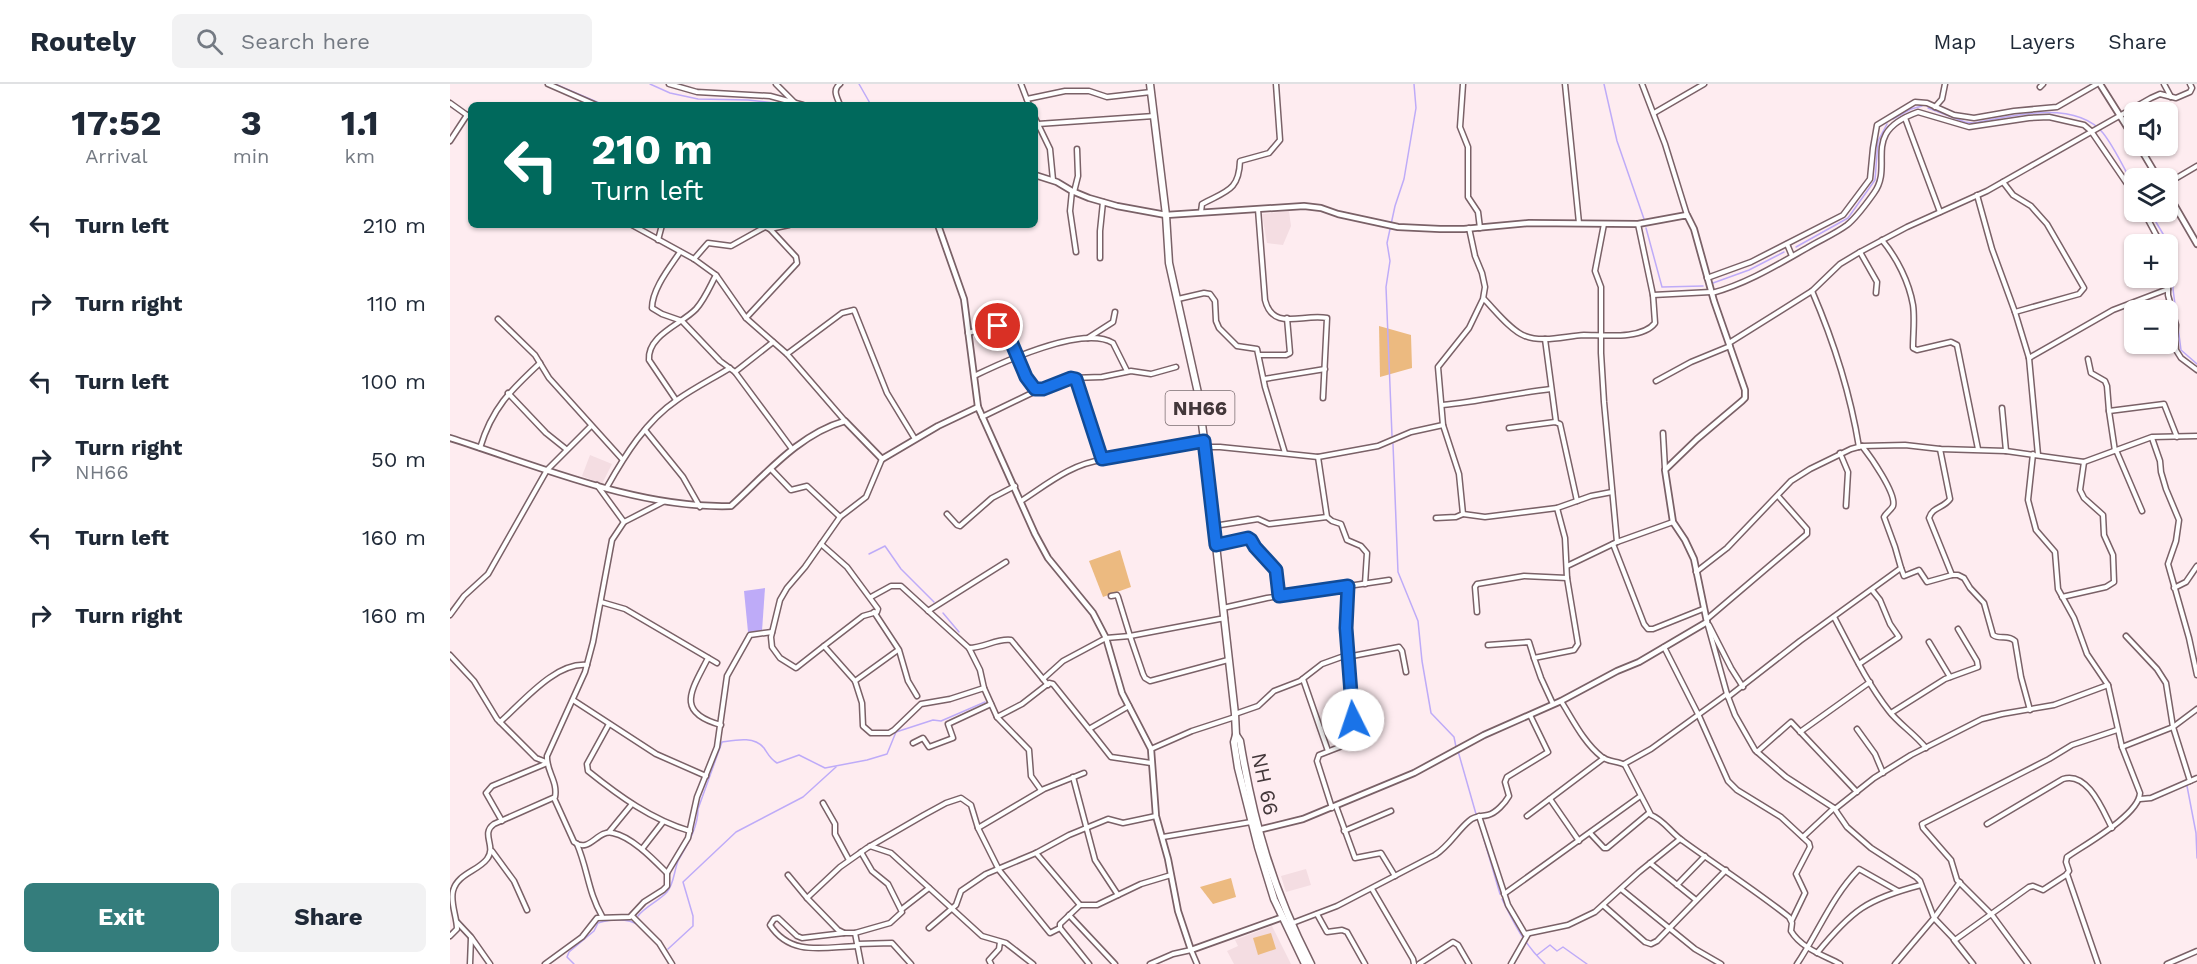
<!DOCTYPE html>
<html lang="en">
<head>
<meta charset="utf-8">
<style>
	body { margin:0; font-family:"Work Sans",sans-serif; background:#f2f2f3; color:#1f2937; height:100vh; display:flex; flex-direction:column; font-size:22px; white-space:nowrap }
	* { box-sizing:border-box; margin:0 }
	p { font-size:20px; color:#747a83 }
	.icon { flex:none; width:33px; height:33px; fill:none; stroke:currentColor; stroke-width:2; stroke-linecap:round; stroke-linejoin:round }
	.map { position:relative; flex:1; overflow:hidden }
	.panel { display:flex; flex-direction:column; background:#fff; width:450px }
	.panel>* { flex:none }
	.guide { position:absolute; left:18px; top:18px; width:570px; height:126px; border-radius:9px; box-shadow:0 2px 4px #0004; background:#00695c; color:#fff; overflow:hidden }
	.fabs { position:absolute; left:1674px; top:18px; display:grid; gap:12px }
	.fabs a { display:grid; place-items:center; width:54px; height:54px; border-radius:9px; background:#fff; box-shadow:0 2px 4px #0004; font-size:30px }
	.pin { position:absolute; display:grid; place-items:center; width:51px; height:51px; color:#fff; margin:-26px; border:3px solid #fff; border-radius:50%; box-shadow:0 2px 6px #0007 }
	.me { position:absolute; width:66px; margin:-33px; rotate:356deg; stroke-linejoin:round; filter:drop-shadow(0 0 4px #0008) }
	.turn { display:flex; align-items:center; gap:21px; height:126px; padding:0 24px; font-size:27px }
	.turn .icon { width:78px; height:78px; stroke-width:2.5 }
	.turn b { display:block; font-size:42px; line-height:51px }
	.eta { display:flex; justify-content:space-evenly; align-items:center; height:102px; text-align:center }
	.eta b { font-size:36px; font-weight:700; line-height:42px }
	.cta { display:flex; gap:12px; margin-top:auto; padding:12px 24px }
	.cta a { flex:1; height:69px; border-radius:9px; background:#347d7c; color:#fff; font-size:24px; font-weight:700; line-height:69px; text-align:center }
	.cta a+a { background:#f2f2f3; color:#1f2937 }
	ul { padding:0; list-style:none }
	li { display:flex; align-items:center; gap:18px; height:78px; padding:0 24px }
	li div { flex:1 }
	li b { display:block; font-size:22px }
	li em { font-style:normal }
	header { display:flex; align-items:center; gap:36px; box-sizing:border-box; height:84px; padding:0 30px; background:#fff; border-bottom:2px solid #e0e1e3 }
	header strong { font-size:28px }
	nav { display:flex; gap:33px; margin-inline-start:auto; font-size:21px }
	.search { width:420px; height:54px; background:#f2f2f3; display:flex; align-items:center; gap:15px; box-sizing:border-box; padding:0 21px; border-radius:9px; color:#747a83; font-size:22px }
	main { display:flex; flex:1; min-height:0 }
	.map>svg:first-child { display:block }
	.built { fill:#f4dde2 }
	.green { fill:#ecba80 }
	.water { fill:#beabf8 }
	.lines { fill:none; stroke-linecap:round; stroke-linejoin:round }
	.stream { stroke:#beabf8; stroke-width:1.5 }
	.minor-casing { stroke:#7a6167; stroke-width:7 }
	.tertiary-casing { stroke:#7a6167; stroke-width:8 }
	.trunk-casing { stroke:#7a6167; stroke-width:9 }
	.minor { stroke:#fff; stroke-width:4 }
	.tertiary { stroke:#fff; stroke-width:4.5 }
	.trunk { stroke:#fff; stroke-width:6 }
	.route-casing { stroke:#114b97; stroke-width:15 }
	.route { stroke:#1a73e8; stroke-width:10 }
	.labels { text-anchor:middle; stroke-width:4.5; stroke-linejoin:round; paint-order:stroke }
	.shield { fill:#feecf0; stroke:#7b6d71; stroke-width:1.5 }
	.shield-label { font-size:20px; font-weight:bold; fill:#43373a }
	.street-label { font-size:21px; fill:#43373a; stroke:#feecf0 }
</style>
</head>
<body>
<header>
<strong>Routely</strong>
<div class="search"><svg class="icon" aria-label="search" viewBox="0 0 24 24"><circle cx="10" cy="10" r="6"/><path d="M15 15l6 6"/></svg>Search here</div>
<nav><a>Map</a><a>Layers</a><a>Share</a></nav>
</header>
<main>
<section class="panel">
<div class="eta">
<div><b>17:52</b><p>Arrival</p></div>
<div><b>3</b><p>min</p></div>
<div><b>1.1</b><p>km</p></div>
</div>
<ul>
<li><svg class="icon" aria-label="left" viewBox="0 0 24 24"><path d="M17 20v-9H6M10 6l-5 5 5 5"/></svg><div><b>Turn left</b></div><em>210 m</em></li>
<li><svg class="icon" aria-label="right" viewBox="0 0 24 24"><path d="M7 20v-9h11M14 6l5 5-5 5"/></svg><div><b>Turn right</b></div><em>110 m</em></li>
<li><svg class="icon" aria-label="left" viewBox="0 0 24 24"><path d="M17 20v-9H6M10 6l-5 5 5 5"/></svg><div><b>Turn left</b></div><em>100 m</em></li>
<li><svg class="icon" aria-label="right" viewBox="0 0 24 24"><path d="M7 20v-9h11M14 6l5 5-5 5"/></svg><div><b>Turn right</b><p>NH66</p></div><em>50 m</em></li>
<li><svg class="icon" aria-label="left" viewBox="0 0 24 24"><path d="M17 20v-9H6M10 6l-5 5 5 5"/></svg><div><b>Turn left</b></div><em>160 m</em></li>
<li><svg class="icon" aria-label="right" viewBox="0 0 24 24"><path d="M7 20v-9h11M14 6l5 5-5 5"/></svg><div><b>Turn right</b></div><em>160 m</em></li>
</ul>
<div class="cta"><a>Exit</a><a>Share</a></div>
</section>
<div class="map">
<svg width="1747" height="880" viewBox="0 0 1747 880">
	<rect width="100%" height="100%" fill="#feecf0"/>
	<!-- built -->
	<g class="built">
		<polygon points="839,127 841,142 833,161 817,159 812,130"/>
		<polygon points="140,371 162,380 152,400 132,392"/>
		<polygon points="856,785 861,801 836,808 831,792"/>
		<polygon points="822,842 841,880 784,880 777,867 788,862 785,856"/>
	</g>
	<!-- green -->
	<g class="green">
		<polygon points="929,242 961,251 962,284 930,293"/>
		<polygon points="670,466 681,503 653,513 639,477"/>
		<polygon points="781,794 786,813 763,820 750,803"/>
		<polygon points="821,849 826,865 808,871 803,854"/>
	</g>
	<!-- water -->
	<polygon class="water" points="315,504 312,547 298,548 294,507"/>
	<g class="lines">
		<!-- stream -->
		<g class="stream">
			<polyline points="105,0 154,21"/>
			<polyline points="200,0 220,9 248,15 298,16 341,21"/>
			<polyline points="409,0 421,21"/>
			<polyline points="1154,0 1167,57 1194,135"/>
			<path d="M1478,24L1515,38L1523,39C1560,32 1625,15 1653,49C1665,64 1674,85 1684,102"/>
			<polyline points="1443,35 1461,25 1472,22"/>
			<polyline points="1700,128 1722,165 1723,205 1731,266 1747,280"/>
			<polyline points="1196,144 1212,203 1253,202"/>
			<polyline points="1346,163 1398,134 1425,96 1428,57 1437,40"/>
			<polyline points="1263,199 1299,186 1334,168"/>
			<polyline points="942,352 936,203 940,177 937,159 945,122 954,95 966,24 964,0"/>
			<polyline points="943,360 948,488 968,537 972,577 981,629 1004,653 1006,663"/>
			<polyline points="419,470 435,462 451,485 484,518"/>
			<polyline points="493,529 509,548"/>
			<polyline points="1008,667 1026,730"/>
			<polyline points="1737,702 1746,749 1747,774"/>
			<polyline points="1028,735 1050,810"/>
			<path d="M1052,815C1064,840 1075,861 1095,880"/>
			<path d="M188,832C196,822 209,817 217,808C224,800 224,787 228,777C237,761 248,744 248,725L272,658C286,656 304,652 314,664C318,670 320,675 327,679L349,671L375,684L417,676L437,670L446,648L483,636L491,637L535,618"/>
			<polyline points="218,865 243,842 243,832 233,798 286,748 353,713 386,683"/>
			<polyline points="1087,871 1100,861 1107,867 1113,863 1137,880"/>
			<polyline points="215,873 220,880"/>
			<path d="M124,880L117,873L119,868L144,847L148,839C162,835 177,833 190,842"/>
		</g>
		<!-- minor casing -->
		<g class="minor-casing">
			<g id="minor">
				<polyline points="98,0 146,21"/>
				<polyline points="219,0 247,8 320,12 353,21"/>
				<polyline points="326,0 344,18"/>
				<polyline points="571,0 579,21"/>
				<polyline points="1013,0 1010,43 1018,63 1018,113 1028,128 1030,144"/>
				<polyline points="1115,0 1129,139"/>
				<polyline points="1192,0 1215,60 1237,131"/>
				<polyline points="1714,0 1721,13"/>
				<polyline points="1590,3 1593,0"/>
				<polyline points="577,15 615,7 639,7 657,13 701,8"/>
				<polyline points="0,19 21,34"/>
				<path d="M390,21C387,13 382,6 390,0"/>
				<polyline points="1485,23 1492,15 1495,0"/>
				<polyline points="1204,29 1254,0"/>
				<polyline points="585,34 600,65 603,96"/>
				<polyline points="1455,34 1490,128"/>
				<polyline points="588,40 704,32"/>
				<polyline points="0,57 17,31"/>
				<polyline points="1553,98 1563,111 1581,122 1597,140 1634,204 1629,210 1565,228"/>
				<polyline points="1718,99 1747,82"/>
				<polyline points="622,107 620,127 626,168"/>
				<polyline points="624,108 628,92 627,65"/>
				<polyline points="1527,111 1542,165 1565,228 1579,274 1588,371"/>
				<path d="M808,125L815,216C823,248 853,229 877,234L873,314"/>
				<path d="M751,128L752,120C776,107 789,107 790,77L819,69L830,56L826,0"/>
				<polyline points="1694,128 1711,160"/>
				<polyline points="1154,140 1145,187 1151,203 1151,269 1154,318 1167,458"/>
				<polyline points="182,141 244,175 266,191 296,234 337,270 395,337"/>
				<polyline points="311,141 320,145 339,141"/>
				<polyline points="1019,144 1025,172 1032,189 1035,203 1033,215 1019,244 988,283 993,341 1009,390 1013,430 1035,433 1107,424 1115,454 1117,494 1128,560 1124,566 1084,574 1091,594 1103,620"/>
				<polyline points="208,156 212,141"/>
				<path d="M1432,156C1447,174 1459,198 1463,221C1465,235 1463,250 1463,264L1467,266L1501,258L1507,261L1528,365"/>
				<polyline points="1337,160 1342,172"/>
				<path d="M230,168C220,183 202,205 202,224L212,230L232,237L270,277L285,288L342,365"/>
				<polyline points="1410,168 1427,198 1426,209"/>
				<polyline points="650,174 650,147 653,118"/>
				<polyline points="244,175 258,159 281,162 315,143"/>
				<polyline points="1718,178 1718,211 1726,241 1725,255 1726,266 1731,274 1747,286"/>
				<polyline points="1257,194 1301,178 1393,131 1420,95 1423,64 1427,41 1465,18 1477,19 1504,31 1524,34 1564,27 1607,23 1647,0"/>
				<path d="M1362,207C1384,258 1400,308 1409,363"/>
				<path d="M1262,209C1296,200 1327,181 1357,164C1370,156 1385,150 1397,141C1407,133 1416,120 1424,109C1445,80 1409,49 1468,28L1519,43L1579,34L1599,33L1634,41L1641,47L1684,110"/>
				<polyline points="1203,211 1261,208"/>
				<polyline points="728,215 754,209 760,210 765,217 766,237 769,244 787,262 807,265 815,303 835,369"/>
				<path d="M1034,215C1044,225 1061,247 1075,252C1093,259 1115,252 1134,251C1153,251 1192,256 1205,239L1203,211L1188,140"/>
				<polyline points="296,234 347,179 346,173 320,145"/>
				<polyline points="48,235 85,271 99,294 172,375"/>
				<polyline points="518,249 544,242 554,244 576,293 589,306 621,294 652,293 681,287 701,290 726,283"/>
				<polyline points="638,254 663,238 665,228"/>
				<polyline points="1095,255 1106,338"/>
				<polyline points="1279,259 1362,207 1390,180 1410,168 1457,143 1537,107 1701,14 1710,10 1726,14 1740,8 1742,4 1740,0"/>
				<polyline points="337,270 392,229 404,226 437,309 465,355"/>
				<polyline points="809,271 836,271 840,269 837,234"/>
				<polyline points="1579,274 1663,226 1718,205"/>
				<polyline points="1638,275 1641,289 1655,297 1657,302 1659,327 1665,367"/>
				<polyline points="285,288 323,258"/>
				<path d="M524,292C553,278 633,241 663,259L677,287"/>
				<polyline points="625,294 651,373 654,376 706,364 754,357"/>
				<polyline points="814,295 875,285"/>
				<polyline points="1206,297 1241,278 1280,262"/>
				<polyline points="58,309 96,349 116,365"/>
				<path d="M226,316L199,276C197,251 232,240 246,225C255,215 260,202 266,191"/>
				<path d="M992,321C1029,318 1064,309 1101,305"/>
				<polyline points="1552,324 1556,367"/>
				<polyline points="1659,327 1714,320 1727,353"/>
				<polyline points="532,333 588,306"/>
				<polyline points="1059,344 1105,338 1110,340 1127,417"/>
				<polyline points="195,346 233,393 250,423"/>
				<polyline points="1213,349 1215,385"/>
				<polyline points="1702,354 1710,377 1711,388 1716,405 1729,436 1726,457 1718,480 1739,554 1747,591"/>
				<polyline points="755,363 770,363 868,373 928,362 961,348 993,341"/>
				<path d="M30,364C42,324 60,307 90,279"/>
				<path d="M1490,365L1500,415C1494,424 1482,423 1479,434L1502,491"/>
				<polyline points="1666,366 1692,427"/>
				<polyline points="1390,369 1398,388 1396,422"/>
				<polyline points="868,373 877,433 882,437 891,440 897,456 911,462 917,469 915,500"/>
				<polyline points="432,375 416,413 390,433 355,483 337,504 330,516 321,553 322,563 330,574 346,584 374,562 405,597 412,619 413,642 421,649 439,649 444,646 471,620 500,615 534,604 547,633 572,620 599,599 603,600 639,645 679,622"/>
				<polyline points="321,385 341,406 357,402 390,433"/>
				<polyline points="147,401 174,438"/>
				<path d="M157,403C175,371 196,337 227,316C244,304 262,295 280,284"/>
				<path d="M571,417C596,401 622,379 653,376"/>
				<polyline points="1107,424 1141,412 1162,408"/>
				<polyline points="497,430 507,441 510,442 542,414 565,402"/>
				<polyline points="986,434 1006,433 1013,430"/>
				<polyline points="764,442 808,435 819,440 877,433"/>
				<polyline points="371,460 397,483 428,525 427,528 413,532 374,562"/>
				<polyline points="1163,460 1194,540 1198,545 1203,545 1253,525"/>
				<polyline points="766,461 798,454 801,456 805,463 826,486 829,512"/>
				<polyline points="1117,482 1167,458 1223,438"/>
				<path d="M1451,484L1454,492L1469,486L1477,498L1502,491H1508L1514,494L1520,504L1534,519L1543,551C1550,556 1558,550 1565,557L1571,593L1580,626"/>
				<polyline points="1246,488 1277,464 1341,397 1360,385 1401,365 1412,362 1455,361 1490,365 1556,367 1634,378 1702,353 1747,352"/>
				<polyline points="1724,504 1736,498 1747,482"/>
				<polyline points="661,512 667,511 668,513 680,552 775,534"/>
				<path d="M421,513L441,502H451L519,564C534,564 547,554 561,556L598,601"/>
				<polyline points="1612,513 1656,503 1664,498 1663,471 1654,451 1653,431 1634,414 1630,406 1634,378"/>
				<polyline points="151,518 175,525 267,579"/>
				<polyline points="773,524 817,514 939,496"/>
				<polyline points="478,527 556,478"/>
				<polyline points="424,528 449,566 458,597 467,612"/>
				<polyline points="1027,528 1025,503 1027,500 1074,492 1117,494"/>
				<polyline points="0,531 14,512 38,490 97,386 141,342"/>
				<path d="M1384,533C1401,565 1417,599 1439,627C1449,640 1465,650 1476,664"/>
				<polyline points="1257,535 1357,450 1357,445 1328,412"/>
				<polyline points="1257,538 1277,610 1285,631 1305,666 1336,693 1384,724 1397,743 1421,764 1466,793 1470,797 1484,834 1445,880"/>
				<polyline points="1259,541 1281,584 1293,603"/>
				<polyline points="1676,552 1707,585 1716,599 1723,643 1740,697"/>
				<polyline points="1479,558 1500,593"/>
				<polyline points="1038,561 1079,558 1084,574"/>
				<polyline points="1214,563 1249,632 1278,697 1287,706 1331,733 1359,759 1360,763 1346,790 1355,809 1342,836"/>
				<polyline points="519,564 530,586 534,604"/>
				<polyline points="0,571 24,597 47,635 86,674 96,678"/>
				<polyline points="897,573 896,544 898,502"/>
				<path d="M258,574C242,606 224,628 271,641"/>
				<polyline points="1409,580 1449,553 1440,540 1430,516 1422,506"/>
				<polyline points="593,595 613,577 656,554 680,552 693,590 695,594 700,597 778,576"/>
				<polyline points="853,595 878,667"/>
				<polyline points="405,597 448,566"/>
				<path d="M1278,613L1350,557L1451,484L1445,463L1434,433C1436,429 1441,426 1443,422C1447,410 1420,372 1412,362"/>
				<polyline points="123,616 206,670 256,692"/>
				<path d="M1111,617C1123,636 1134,659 1152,673C1158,678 1168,677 1175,681L1201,731C1214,736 1221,749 1233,757C1269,783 1305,806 1339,833L1342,839L1341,847C1351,864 1373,871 1390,880"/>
				<polyline points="1441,629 1495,595 1528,583 1527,577 1508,545"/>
				<polyline points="785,630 808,622 824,607 850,597 872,580 897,571"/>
				<polyline points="547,633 579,666 581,692 591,706"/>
				<path d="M50,638C73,618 105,578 137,581"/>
				<path d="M159,640L137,680L138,687C169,712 202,736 240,747"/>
				<polyline points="639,645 661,673 701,679"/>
				<polyline points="1407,645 1425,670 1433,689"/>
				<polyline points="1350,648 1420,598"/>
				<polyline points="463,659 473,654 479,663 503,654 498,640 541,620"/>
				<polyline points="1672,663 1723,643 1747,625"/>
				<polyline points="701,665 742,647 785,633"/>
				<polyline points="1307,668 1341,638 1407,708"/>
				<polyline points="1174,680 1201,665 1277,610"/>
				<polyline points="623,693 645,776 668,811"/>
				<path d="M104,714L124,758C140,770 147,745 163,749C182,753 203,775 217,789"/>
				<polyline points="1100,715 1129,757"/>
				<polyline points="1690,715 1701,714 1747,694"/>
				<polyline points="373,719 385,740 385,750 399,776"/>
				<polyline points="886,722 905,774 931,769 945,792"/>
				<polyline points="882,724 867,677 869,671 905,657 897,573 949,563 952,567 956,588"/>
				<polyline points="1385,725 1424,694 1461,671 1532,635 1552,630 1604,621 1658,601 1637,570 1624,534 1608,505 1605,468 1586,446 1578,416 1583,370"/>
				<polyline points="1029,732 1058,821 1075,850 1118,841 1145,828 1189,788 1230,755"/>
				<polyline points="1077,732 1154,674"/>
				<polyline points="52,737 36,709 42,702 95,680"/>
				<path d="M1537,740L1613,695C1638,687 1653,727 1662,744"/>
				<polyline points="528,744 594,705 634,689"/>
				<polyline points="894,747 941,727"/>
				<polyline points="159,748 182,720"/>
				<polyline points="1140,749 1154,764 1157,764 1199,729"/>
				<polyline points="713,753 801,738"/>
				<polyline points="1353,753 1384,724"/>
				<path d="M127,760C138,786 138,808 152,832"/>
				<polyline points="420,762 441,769 532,852 556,859 583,880"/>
				<polyline points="192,765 213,738"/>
				<polyline points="42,767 64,797 77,826"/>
				<polyline points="586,769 630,821"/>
				<polyline points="1200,779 1246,816"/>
				<polyline points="1617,790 1648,880"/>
				<polyline points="338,791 357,814 388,846 394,849 405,849 411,880"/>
				<path d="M1510,798L1484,834L1505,856L1579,803L1583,802L1593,806L1616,791L1619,787L1616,778L1617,773C1634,761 1689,731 1690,709L1672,663L1658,601"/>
				<polyline points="1227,801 1255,772"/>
				<polyline points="922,805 963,875 964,880"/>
				<polyline points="1171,805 1245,865 1271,880"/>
				<polyline points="1054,810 1189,713"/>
				<polyline points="357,814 390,783 417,764 474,731 496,719 511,714 521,721 528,744 549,786 600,849 610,844"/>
				<polyline points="1154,822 1195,858 1201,860 1207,857 1276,786"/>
				<polyline points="452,825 479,804"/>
				<polyline points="867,830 877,848 892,846 897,848 915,880"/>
				<polyline points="619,831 665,880"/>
				<polyline points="182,832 209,859 222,880"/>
				<polyline points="7,838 21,853 40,880"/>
				<path d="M840,840L887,822L985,771C999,762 1007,747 1019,737C1026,731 1030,733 1038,731C1046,729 1055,719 1059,712L1055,698L1057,693L1098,668L1080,631"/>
				<polyline points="479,844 506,821 511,807 536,790 586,769 619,751 658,735 673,739 706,732"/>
				<path d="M394,849L352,854L347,852L328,834L324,835L320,841C341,873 374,863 407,862"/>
				<polyline points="405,849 440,839 452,828 438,800 422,787 411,768"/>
				<path d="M0,852L7,845C7,833 0,819 3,807C7,790 28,787 37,775C47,762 30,750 44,740L105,713C108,697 96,687 97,672L135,588L143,558L162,456L174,438L213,418"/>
				<polyline points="1504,856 1523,880"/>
				<polyline points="407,860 442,859 461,880"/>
				<path d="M1367,869C1402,826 1417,815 1471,801"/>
				<polyline points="20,880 21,854"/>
				<polyline points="95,880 132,853 147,834 180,833 194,818 213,806 217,802 217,789 238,754 247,713 267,663 277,592 300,551 322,548"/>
				<polyline points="541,880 539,876 549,865 550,858"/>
				<polyline points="639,880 610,844 610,840 630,821 647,821 691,800 721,791"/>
				<polyline points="700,880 723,870 741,866 747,880"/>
				<polyline points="969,880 1003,858 1008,861 1019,880"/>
				<polyline points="1061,880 1078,850"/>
				<path d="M1347,880C1368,849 1382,812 1409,785L1448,807"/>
				<polyline points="1578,880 1542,831 1507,796 1501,776 1473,744 1472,740 1599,675 1622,661 1667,646"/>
				<polyline points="1717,880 1747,867"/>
			</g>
		</g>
		<!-- tertiary casing -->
		<g class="tertiary-casing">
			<g id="tertiary">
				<polyline points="1650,0 1684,54"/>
				<polyline points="1689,62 1708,94"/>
				<polyline points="585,91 607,98 622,107 639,114 667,122 716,131 854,122 871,124 888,130 948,143 990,145 1014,145 1079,139 1188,140 1237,131 1244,145 1264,217 1295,306 1295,314 1292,317 1247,355 1215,386 1223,438 1235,456 1244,475 1257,538 1189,578 1167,587 1111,617 1034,651 964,689 853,735 808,746"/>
				<polyline points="1718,110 1747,160"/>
				<polyline points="488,141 514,215 528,323"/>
				<path d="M0,354C89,382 188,425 281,422C316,390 349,350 395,337L432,375L488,342L528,323L585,450L598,474L643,529L656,554L672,609L701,665L706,732L718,775L728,827L741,866L833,833"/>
			</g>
		</g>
		<!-- trunk casing -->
		<g class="trunk-casing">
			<g id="trunk">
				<polyline points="700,0 716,131 719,179 748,309 755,363 785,630 786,651 784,658 788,684 808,763 824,815 855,880"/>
				<path d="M786,651L790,657C804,740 822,804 861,880"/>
			</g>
		</g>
		<!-- minor -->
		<use href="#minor" class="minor"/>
		<!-- tertiary -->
		<use href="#tertiary" class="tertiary"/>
		<!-- trunk -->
		<use href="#trunk" class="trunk"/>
	</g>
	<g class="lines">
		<!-- route casing -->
		<g class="route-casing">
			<polyline id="route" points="548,242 554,244 557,248 576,293 585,305 593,305 621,294 626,295 652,375 754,357 766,461 798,454 801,456 805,463 826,486 829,512 898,502 896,544 903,636"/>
		</g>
		<!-- route -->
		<use href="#route" class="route"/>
	</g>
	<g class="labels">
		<!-- shield labels -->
		<rect class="shield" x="715.5" y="307" width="69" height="34" rx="4.5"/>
		<g class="shield-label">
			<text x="750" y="331">NH66</text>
		</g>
		<!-- street labels -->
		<g class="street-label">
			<text transform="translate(815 700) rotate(78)" y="7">NH 66</text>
		</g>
	</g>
</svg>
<div class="fabs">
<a><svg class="icon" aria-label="sound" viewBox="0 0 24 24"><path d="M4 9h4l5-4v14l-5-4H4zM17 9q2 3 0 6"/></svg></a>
<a><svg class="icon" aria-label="layers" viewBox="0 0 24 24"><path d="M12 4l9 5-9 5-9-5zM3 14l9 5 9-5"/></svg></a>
<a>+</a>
<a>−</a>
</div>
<div class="pin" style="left:548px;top:242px;background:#d93025"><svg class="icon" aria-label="arrive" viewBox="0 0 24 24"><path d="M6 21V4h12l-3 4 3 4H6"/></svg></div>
<svg class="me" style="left:903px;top:636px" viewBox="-20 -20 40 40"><circle r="19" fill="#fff"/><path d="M0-13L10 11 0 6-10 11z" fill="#1a73e8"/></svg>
<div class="guide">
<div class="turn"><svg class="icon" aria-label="left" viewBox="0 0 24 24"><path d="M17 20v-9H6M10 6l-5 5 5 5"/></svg><div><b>210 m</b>Turn left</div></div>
</div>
</div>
</main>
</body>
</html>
